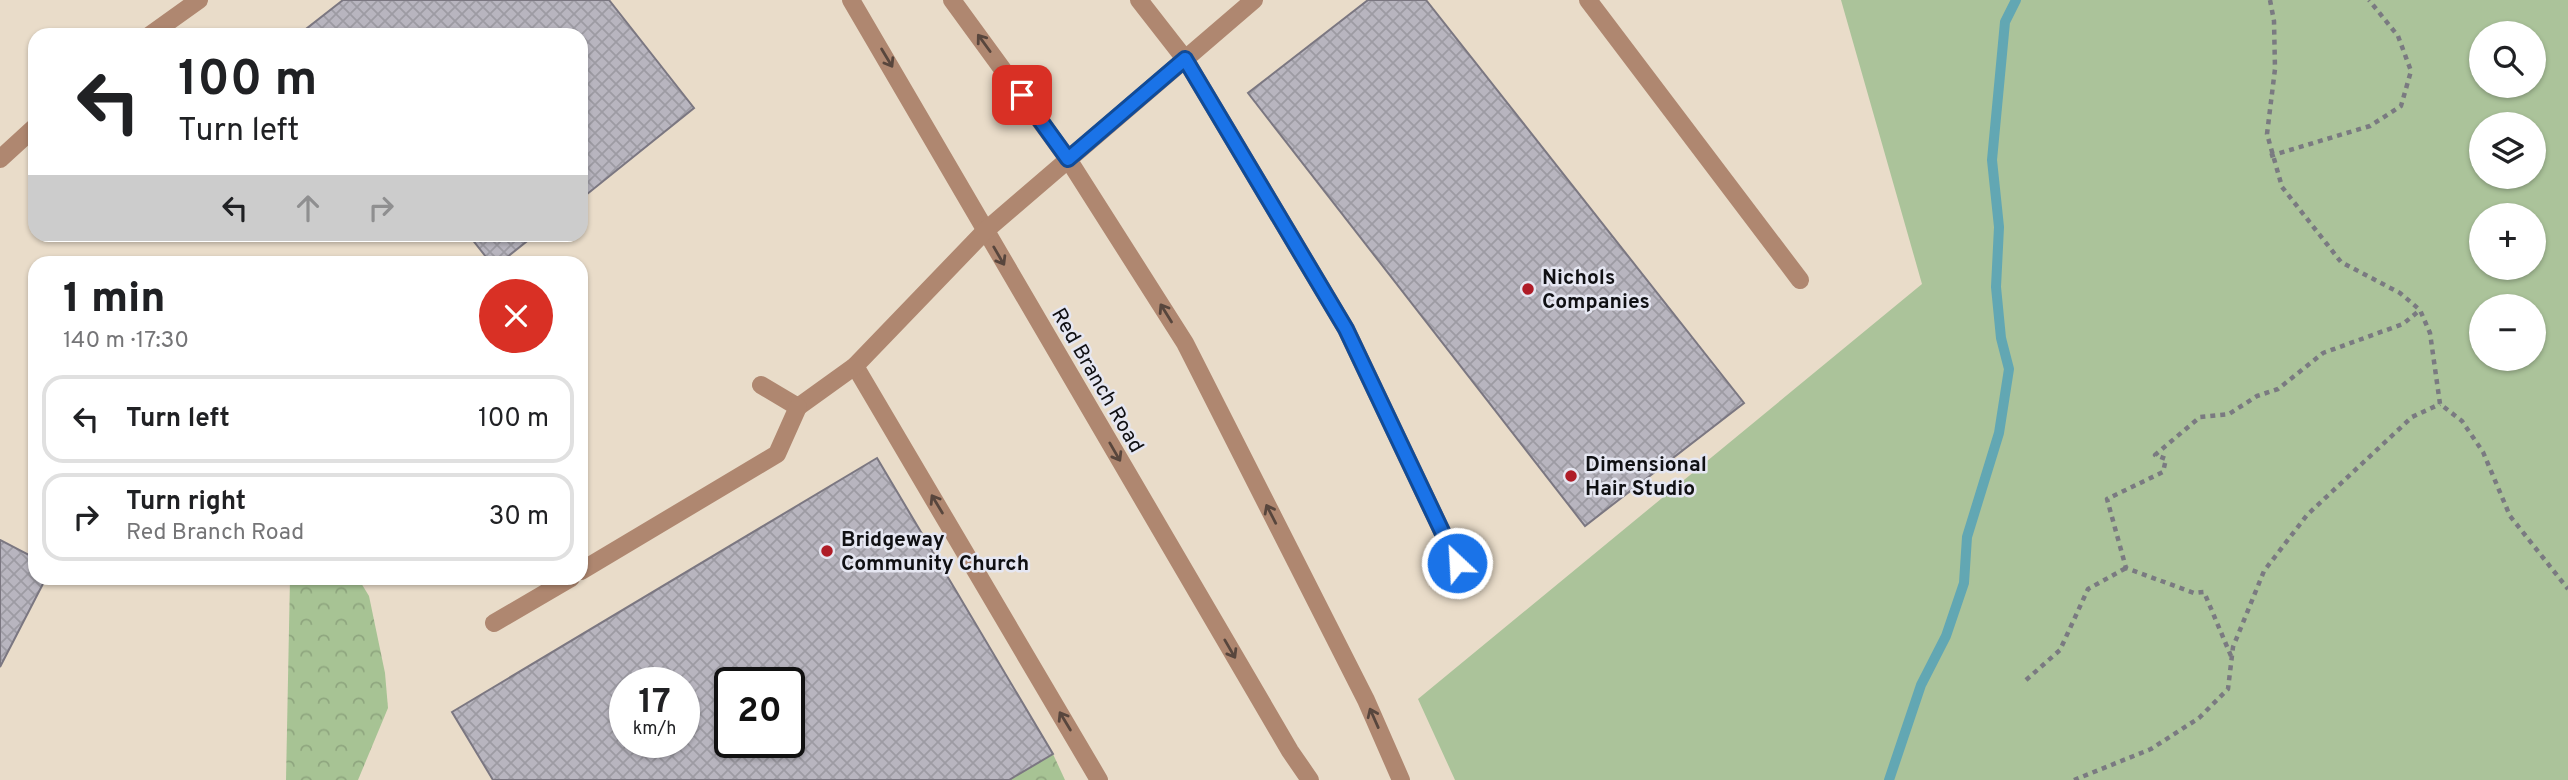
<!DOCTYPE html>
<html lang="en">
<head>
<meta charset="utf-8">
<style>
	body { margin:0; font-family:Overpass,sans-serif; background:#f6f6f6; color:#202124; height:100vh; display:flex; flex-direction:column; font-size:26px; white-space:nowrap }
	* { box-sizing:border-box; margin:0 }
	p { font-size:23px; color:#757577 }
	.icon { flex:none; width:38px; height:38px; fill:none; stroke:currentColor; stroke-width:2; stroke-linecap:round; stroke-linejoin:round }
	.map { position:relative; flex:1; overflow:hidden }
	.sheet { position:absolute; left:28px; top:256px; width:560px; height:329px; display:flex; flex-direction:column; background:#fff; border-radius:21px; box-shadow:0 2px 5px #0004 }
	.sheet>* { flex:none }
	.banner { position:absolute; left:28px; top:28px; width:560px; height:214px; border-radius:21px; box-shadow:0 2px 5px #0004; background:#fff; color:#202124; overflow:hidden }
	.controls { position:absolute; left:2469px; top:21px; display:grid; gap:14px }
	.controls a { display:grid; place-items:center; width:77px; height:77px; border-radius:50%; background:#fff; box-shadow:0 2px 5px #0004; font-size:35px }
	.speed { position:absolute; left:609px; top:667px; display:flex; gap:14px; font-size:35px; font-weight:700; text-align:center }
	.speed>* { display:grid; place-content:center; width:91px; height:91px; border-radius:50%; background:#fff; box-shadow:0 2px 5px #0004; line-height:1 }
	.speed small { font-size:18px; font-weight:400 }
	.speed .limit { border:4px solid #111; border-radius:10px; background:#fff; color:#111 }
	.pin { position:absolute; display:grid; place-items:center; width:60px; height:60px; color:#fff; margin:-30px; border-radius:14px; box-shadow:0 4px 10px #0006 }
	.me { position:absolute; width:77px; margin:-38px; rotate:335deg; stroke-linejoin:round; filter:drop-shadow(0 0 5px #0008) }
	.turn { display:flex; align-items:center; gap:24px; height:147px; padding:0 35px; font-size:32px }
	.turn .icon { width:91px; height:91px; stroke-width:2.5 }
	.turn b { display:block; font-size:49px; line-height:60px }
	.lanes { display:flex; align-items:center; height:66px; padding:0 35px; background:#0003; justify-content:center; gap:35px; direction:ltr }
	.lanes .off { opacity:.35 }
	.round { display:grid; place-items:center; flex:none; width:74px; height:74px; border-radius:37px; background:#f6f6f6 }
	.overview { display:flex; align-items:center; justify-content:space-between; height:119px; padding:0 35px }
	h1 { font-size:42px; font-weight:800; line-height:52px }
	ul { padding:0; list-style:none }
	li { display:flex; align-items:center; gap:21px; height:88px; margin:0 14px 10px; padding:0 21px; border:4px solid #e0e0e0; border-radius:21px }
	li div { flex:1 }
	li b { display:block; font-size:26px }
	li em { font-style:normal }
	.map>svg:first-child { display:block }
	.commercial { fill:#e9dcc9; fill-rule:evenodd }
	.forest { fill:url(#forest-crowns) }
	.green { fill:#abc39a; fill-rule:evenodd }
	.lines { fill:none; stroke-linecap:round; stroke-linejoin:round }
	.stream { stroke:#62a7b3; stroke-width:10 }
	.building { fill:url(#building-cross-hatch); stroke:#7b7781; stroke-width:2; fill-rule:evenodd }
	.path { stroke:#7a7a81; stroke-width:4.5; stroke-dasharray:5 5; stroke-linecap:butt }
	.minor { stroke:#af8770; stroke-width:18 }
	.oneway { stroke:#58463d }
	.route-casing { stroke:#114b97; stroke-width:18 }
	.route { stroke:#1a73e8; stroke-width:12 }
	.poi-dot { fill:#af1c27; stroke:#e6e7f2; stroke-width:2.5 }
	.labels { text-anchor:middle; stroke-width:5; stroke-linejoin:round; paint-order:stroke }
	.poi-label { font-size:21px; font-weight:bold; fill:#101013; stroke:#e6e7f2; text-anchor:start }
	.street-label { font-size:21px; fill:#101013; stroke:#e6e7f2 }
</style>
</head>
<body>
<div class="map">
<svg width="2568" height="780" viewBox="0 0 2568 780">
	<defs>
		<pattern id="forest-crowns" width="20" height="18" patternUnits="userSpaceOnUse" patternTransform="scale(1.75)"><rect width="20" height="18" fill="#a7c394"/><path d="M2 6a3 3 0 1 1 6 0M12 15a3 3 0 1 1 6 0" fill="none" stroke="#8fa67f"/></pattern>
		<pattern id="building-cross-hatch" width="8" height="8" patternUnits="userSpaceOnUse" patternTransform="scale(1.75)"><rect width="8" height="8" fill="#b8b5bf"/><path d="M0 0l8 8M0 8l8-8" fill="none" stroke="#9d9ba3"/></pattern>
	</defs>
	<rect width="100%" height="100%" fill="#e6e7f2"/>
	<!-- commercial -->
	<path class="commercial" d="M0,0H2568V780H0ZM2482,33H2534V86H2482ZM35,35H581V234H35ZM2482,124H2534V177H2482ZM2482,215H2534V268H2482ZM35,262H581V578H35ZM2482,306H2534V359H2482ZM625,682H684V742H625ZM730,682H789V742H730Z"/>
	<!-- forest -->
	<g class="forest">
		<polygon points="290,578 358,578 369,596 385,673 388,708 358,780 286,780"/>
		<polygon points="1053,754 1065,780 1009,780"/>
	</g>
	<!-- green -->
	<path class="green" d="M1841,0H2568V780H1455L1418,699L1922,284ZM2482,33H2534V86H2482ZM2482,124H2534V177H2482ZM2482,215H2534V268H2482ZM2482,306H2534V359H2482Z"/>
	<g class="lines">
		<!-- stream -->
		<polyline class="stream" points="1889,780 1921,685 1946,636 1964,583 1967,537 1999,433 2009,369 2001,338 1996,287 1999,227 1992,160 2005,22 2016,0"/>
	</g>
	<!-- building -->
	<g class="building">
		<polygon points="343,0 609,0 694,108 581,199 581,35 311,35 306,29"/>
		<polygon points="1368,0 1426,0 1744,403 1585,526 1248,93"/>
		<polygon points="468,234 536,234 501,262 490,262"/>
		<path d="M877,458L1053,754L1009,780H493L452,712ZM625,682H684V742H625ZM730,682H789V742H730Z"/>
		<polygon points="0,540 35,558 35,578 46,578 0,667"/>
	</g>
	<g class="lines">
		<!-- path -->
		<g class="path">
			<polyline points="2270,0 2274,21 2275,69 2267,134 2282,187 2341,262 2400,293 2420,310 2430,333 2440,404 2462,421 2483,452 2510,516 2568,589"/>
			<polyline points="2270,156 2370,126 2401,106 2411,71 2398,36 2369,0"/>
			<polyline points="2231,656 2204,592 2194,593 2126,568 2107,499 2163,472 2166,459 2155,455 2200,417 2229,414 2257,396 2278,389 2323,353 2403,324 2420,310"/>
			<polyline points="2026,680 2060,650 2088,589 2126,568"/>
			<polyline points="2074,780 2151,749 2199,718 2228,689 2233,647 2264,571 2307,515 2412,417 2440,404"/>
		</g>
		<!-- minor -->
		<g class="minor">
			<polyline points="851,0 1290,751 1310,780"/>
			<polyline points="952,0 1068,159 1185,343 1366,700 1401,780"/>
			<polyline points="1139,0 1185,59 1346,329 1457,563"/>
			<polyline points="1588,0 1800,280"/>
			<polyline points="150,35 199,0"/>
			<polyline points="0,159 35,127"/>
			<polyline points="855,366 1099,780"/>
			<polyline points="761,385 798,407 855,366 985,231 1254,0"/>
			<polyline points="581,571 777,454 798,407"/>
			<polyline points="494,623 571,578"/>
		</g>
	</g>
	<!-- one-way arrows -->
	<defs><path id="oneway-shaft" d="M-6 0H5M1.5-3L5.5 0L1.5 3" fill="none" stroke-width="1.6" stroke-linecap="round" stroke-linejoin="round" transform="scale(1.75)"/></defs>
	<g class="oneway">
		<use href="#oneway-shaft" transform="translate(984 43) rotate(-126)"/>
		<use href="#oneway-shaft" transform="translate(887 58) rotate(59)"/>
		<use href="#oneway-shaft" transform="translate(999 256) rotate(60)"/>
		<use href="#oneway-shaft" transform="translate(1166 313) rotate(-122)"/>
		<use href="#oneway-shaft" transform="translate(1115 452) rotate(60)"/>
		<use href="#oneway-shaft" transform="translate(937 504) rotate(-121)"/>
		<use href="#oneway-shaft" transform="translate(1271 514) rotate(-117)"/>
		<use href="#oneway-shaft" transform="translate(1230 649) rotate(60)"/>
		<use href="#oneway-shaft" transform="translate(1374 718) rotate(-114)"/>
		<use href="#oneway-shaft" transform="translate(1065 721) rotate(-121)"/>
	</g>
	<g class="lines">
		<!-- route casing -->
		<g class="route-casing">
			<polyline id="route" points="1022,95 1068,159 1185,59 1346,329 1457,563"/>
		</g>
		<!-- route -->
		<use href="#route" class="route"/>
	</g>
	<!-- markers -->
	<g class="poi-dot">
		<circle cx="1528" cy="289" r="7"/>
		<circle cx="1571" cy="476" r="7"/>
		<circle cx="827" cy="551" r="7"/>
	</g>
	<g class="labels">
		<!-- poi labels -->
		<g class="poi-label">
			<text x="1542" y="284">Nichols<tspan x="1542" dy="24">Companies</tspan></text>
			<text x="1585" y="471">Dimensional<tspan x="1585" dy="24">Hair Studio</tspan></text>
			<text x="841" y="546">Bridgeway<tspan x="841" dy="24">Community Church</tspan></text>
		</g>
		<!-- street labels -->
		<g class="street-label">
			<text transform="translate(1098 380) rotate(60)" y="7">Red Branch Road</text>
		</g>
	</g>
</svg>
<div class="controls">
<a><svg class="icon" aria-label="search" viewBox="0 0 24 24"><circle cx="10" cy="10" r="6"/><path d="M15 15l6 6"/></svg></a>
<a><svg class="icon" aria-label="layers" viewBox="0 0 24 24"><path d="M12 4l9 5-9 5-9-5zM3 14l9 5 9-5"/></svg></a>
<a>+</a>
<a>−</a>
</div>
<div class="speed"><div>17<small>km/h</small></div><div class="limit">20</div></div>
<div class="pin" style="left:1022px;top:95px;background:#d93025"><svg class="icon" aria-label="arrive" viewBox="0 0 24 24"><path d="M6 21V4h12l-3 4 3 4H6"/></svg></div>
<svg class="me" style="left:1457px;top:563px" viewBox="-20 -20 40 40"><circle r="17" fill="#1a73e8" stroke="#fff" stroke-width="3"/><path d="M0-11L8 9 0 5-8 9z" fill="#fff"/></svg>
<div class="banner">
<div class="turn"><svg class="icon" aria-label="left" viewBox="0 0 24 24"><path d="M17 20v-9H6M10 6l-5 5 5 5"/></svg><div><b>100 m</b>Turn left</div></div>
<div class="lanes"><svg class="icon" aria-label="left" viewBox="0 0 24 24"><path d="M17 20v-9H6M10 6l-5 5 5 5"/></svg><svg class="icon off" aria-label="ahead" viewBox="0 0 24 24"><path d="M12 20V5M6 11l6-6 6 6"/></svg><svg class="icon off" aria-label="right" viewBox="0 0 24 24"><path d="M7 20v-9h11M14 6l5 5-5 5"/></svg></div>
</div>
<section class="sheet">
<div class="overview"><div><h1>1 min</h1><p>140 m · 17:30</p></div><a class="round" style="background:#d93025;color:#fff"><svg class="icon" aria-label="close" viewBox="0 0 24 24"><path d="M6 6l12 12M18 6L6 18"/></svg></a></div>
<ul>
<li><svg class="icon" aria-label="left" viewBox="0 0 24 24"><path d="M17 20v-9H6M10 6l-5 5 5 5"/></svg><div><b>Turn left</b></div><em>100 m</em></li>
<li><svg class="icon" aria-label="right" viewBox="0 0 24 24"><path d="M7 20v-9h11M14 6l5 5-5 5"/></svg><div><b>Turn right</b><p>Red Branch Road</p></div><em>30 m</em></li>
</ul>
</section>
</div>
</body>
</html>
